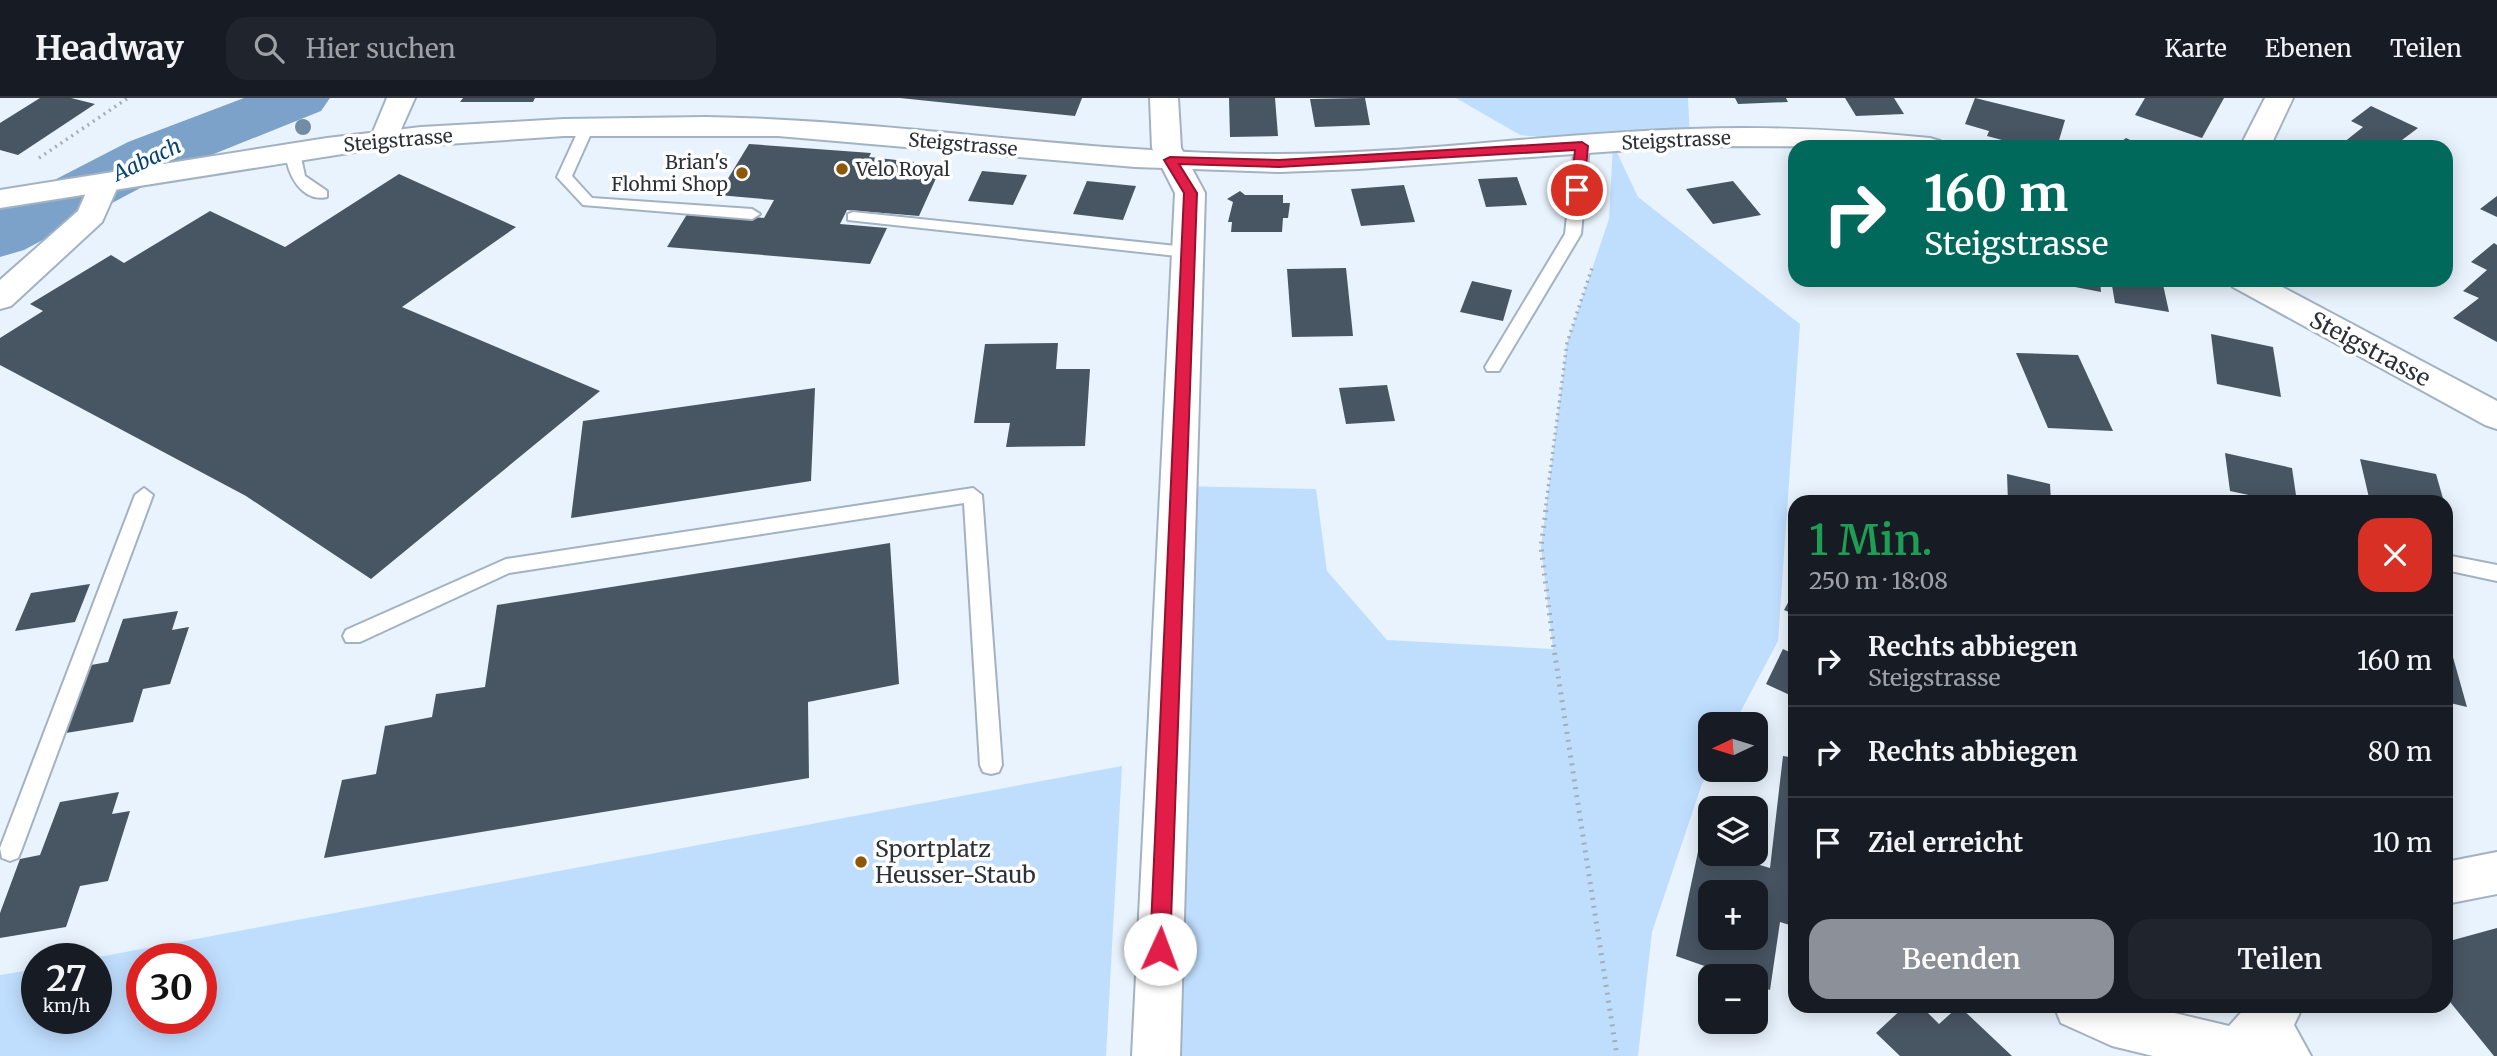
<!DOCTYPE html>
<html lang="de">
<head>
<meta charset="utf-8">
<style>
	body { margin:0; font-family:Merriweather,serif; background:#20242c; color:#f1f3f6; height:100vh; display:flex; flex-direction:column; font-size:26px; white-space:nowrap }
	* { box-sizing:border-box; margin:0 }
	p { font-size:23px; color:#9ea1a6 }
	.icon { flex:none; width:38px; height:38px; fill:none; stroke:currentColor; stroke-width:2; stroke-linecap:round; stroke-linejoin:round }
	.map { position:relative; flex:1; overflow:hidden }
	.drawer { position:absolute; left:1788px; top:397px; width:665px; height:518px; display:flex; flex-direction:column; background:#171b24; border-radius:21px; box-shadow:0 4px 18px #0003 }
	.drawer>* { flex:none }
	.top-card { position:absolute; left:1788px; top:42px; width:665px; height:147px; border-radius:21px; box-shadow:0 4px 18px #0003; background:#00695c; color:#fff; overflow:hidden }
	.needle { width:46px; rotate:266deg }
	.fabs { position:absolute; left:1698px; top:614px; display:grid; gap:14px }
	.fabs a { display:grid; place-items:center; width:70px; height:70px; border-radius:14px; background:#171b24; box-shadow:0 4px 18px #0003; font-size:35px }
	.speed { position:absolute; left:21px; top:845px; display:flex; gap:14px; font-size:35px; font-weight:700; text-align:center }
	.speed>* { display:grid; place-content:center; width:91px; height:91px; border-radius:50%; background:#171b24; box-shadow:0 4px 18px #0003; line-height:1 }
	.speed small { font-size:18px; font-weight:400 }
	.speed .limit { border:10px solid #d22; background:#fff; color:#111 }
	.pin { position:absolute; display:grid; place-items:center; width:60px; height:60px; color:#fff; margin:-30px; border:4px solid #fff; border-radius:50%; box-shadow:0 2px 7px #0007 }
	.me { position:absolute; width:77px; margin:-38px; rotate:2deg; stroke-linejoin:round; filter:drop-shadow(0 0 5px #0008) }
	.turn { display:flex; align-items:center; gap:24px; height:147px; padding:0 21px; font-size:32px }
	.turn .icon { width:91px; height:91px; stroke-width:2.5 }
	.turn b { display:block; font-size:49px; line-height:60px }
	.round { display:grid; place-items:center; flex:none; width:74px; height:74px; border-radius:21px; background:#20242c }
	.summary { display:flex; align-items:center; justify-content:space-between; height:119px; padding:0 21px }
	h1 { font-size:42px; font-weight:600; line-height:52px; color:#1e9e55 }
	.button { display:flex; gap:14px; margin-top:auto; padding:14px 21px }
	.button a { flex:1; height:80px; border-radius:21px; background:#8c9099; color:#fff; font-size:28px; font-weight:600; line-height:80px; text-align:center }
	.button a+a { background:#20242c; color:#f1f3f6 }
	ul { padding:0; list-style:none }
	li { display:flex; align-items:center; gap:21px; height:91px; padding:0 21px; border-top:2px solid #363941 }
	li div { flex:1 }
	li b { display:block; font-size:26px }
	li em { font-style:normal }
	header { display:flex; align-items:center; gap:42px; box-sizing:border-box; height:98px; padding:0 35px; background:#171b24; border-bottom:2px solid #363941 }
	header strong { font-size:33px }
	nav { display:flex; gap:38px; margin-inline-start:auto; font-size:24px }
	.search { width:490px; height:63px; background:#20242c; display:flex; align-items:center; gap:18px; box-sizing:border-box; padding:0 24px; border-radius:21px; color:#9ea1a6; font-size:26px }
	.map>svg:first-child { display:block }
	.green { fill:#bfdefe; fill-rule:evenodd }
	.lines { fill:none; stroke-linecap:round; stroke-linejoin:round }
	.river { fill:#7ca2ca; fill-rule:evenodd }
	.building { fill:#485563; fill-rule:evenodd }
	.service-casing { stroke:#a3b2c2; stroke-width:4 }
	.minor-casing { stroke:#a3b2c2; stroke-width:4 }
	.tertiary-casing { stroke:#a3b2c2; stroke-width:4 }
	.path-far1 { stroke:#a5aeb7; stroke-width:3.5; stroke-dasharray:2 4.5; stroke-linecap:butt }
	.path { stroke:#a5aeb7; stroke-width:5; stroke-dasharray:2 6; stroke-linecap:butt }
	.service { fill:#fff; fill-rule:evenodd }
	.minor { fill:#fff; fill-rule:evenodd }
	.tertiary { fill:#fff; fill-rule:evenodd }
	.tree { fill:#718da6 }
	.route { fill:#e11d48; stroke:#92132f; stroke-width:2 }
	.poi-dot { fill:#8d5908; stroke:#fff; stroke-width:2.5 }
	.labels { text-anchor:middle; stroke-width:7; stroke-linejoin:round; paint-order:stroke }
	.far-street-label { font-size:19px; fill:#2c3239; stroke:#fff }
	.far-poi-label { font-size:19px; fill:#2c3239; stroke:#fff; text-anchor:end }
	.far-water-label { font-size:21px; font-style:italic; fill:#054374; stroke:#fff }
	.street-label { font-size:23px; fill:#2c3239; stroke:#fff }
	.poi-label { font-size:23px; fill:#2c3239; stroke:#fff; text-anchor:start }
</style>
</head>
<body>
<header>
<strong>Headway</strong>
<div class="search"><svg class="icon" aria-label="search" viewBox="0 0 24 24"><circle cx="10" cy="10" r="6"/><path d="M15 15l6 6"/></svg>Hier suchen</div>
<nav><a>Karte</a><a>Ebenen</a><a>Teilen</a></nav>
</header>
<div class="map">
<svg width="2497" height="958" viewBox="0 0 2497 958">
	<rect width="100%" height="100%" fill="#e9f3fd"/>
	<!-- green -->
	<g class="green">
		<polygon points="1456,0 1688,0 1690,41 1613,46 1638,99 1800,226 1778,543 1734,626 1710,626 1710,671 1702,686 1652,834 1638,958 1156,958 1178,388 1316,391 1327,473 1387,542 1553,551 1541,449 1567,245 1609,121 1613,46 1520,37"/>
		<path d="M1122,668L1106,958H0V877L37,871V920H96V861H88ZM142,861H201V920H142Z"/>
	</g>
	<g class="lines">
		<!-- river -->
		<polygon class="river" points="244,0 330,0 321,13 174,72 24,152 0,159 0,110 128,44"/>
	</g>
	<!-- building -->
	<g class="building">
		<polygon points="40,0 71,0 95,6 18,57 0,52 0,25"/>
		<polygon points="463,0 535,0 533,4 460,4"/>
		<polygon points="900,0 1082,0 1075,18"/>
		<polygon points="1229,0 1275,0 1278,38 1230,39"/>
		<polygon points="1365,0 1370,27 1315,29 1310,1"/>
		<polygon points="1735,0 1786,0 1788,4 1738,6"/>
		<polygon points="1845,0 1894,0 1904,16 1856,18"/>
		<polygon points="1975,0 2065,22 2057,49 2028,49 1987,38 1989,33 1965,26"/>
		<polygon points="2145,0 2224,0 2202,40 2135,17"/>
		<polygon points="2371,8 2418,30 2398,45 2407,49 2350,49 2343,45 2363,29 2351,23"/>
		<polygon points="2126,40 2145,49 2115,49"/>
		<polygon points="749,46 871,55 869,59 942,67 919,118 847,112 840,126 887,130 870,166 667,149 689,113 764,120 774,102 718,97"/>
		<polygon points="982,73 1027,77 1013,107 968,103"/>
		<polygon points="399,76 516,129 402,209 600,293 371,481 246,398 0,267 0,240 43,213 30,206 111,157 124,165 210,113 285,149"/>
		<polygon points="1517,79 1527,107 1486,109 1478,81"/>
		<polygon points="1087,83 1136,88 1123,122 1073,116"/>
		<polygon points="1733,83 1761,117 1713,126 1686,91"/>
		<polygon points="1404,87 1415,124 1361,128 1351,91"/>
		<polygon points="1240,93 1245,97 1283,97 1283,105 1290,105 1288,120 1283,120 1282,134 1231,134 1232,124 1228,124 1233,104 1227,101"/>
		<polygon points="2497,98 2497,119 2480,111"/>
		<polygon points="2494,145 2497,147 2497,244 2453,220 2479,200 2463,193 2487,172 2471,164"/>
		<polygon points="1346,170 1353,238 1292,239 1287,171"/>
		<polygon points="2044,182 2100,182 2101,194 2044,183"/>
		<polygon points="2111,182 2162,182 2169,214 2115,205"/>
		<polygon points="1472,183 1512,192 1503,223 1460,214"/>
		<polygon points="2211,236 2273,249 2281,299 2217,286"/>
		<polygon points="1058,245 1056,271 1090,271 1085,348 1006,349 1010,325 974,325 985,246"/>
		<polygon points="2016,255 2078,257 2113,333 2048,330"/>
		<polygon points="1387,287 1395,323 1346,326 1339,290"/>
		<polygon points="815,290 811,383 571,420 583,323"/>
		<polygon points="2225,355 2292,370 2297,404 2281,404 2230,393"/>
		<polygon points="2360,361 2436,376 2444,404 2370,404"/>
		<polygon points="2007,376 2050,386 2051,404 2008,404"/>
		<polygon points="890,445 899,586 808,604 809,680 324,760 342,682 376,676 385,628 432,619 436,596 485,589 497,507"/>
		<polygon points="90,486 75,524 15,533 31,495"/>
		<polygon points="1796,490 1796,517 1784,512"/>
		<polygon points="178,513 172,532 189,529 170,586 143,591 133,624 66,635 91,567 108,564 123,521"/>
		<polygon points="2446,538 2447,538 2467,609 2446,604"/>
		<polygon points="1783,551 1796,557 1796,600 1766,586"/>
		<path d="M1783,658L1796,660V829L1780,824L1770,892L1755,887V878H1733L1676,858L1699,749L1710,752V756H1723L1770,770ZM1710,794H1755V840H1710Z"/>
		<polygon points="119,694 112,716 130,713 108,783 80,788 66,829 0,840 0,815 20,761 40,757 60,704"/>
		<polygon points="2497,830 2497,958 2494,958 2446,899 2446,844"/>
		<polygon points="1905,908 1921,908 1939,926 1959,908 2012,958 1900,958 1876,935"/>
	</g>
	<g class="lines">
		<!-- service casing -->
		<g class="service-casing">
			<g id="service">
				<polygon points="586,27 593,31 572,78 592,100 752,111 760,116 752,121 583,107 557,79 579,31"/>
				<polygon points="1582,44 1589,48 1581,136 1499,273 1487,273 1485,269 1565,136 1575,48"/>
				<path d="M293,51L300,55L305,78L327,93V99C302,105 286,75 286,55Z"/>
				<polygon points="853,114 1186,149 1194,154 1186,159 848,122 848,116"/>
				<polygon points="144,390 153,397 21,753 18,760 10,763 2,760 0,750 135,397"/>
				<polygon points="973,390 982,397 1002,667 999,674 991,676 983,674 980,667 964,405 509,475 360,544 346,544 343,538 346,532 506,461"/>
				<polygon points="2446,457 2497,467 2497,483 2446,472"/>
			</g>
		</g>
		<!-- minor casing -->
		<g class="minor-casing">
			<g id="minor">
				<polygon points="387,0 415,0 394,47 384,50 374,47 370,41"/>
				<polygon points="1150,0 1178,0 1181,50 1205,95 1180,958 1132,958 1175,95 1152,50"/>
				<polygon points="2265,0 2293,0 2270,49 2240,49"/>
				<polygon points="103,79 114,81 118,88 102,124 11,208 0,211 0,182 78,113 92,81"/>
				<polygon points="2497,754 2497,796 2446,806 2446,764"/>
				<polygon points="2054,908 2145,908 2229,928 2247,908 2303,908 2294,927 2311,958 2153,958 2112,948 2061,925"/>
			</g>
		</g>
		<!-- tertiary casing -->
		<g class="tertiary-casing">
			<g id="tertiary">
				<path d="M706,19C897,22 1087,57 1278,56C1416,56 1552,35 1690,31C1771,28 1850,32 1930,40L1940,43L1945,49L1687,48L1359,71L1279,74L1135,69L778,38H564L374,51L0,110V92L327,40L421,29L564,21Z"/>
				<polygon points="2228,182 2269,182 2497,303 2497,331 2485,327 2233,189"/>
			</g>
		</g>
		<!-- path-far1 -->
		<g class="path-far1">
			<polyline points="39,60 128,0"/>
			<polyline points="1545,414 1567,245 1592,170"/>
		</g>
		<!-- path -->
		<polyline class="path" points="1546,412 1541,449 1554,551 1617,958"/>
		<!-- service -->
		<use href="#service" class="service"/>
		<!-- minor -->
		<use href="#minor" class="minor"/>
		<!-- tertiary -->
		<use href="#tertiary" class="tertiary"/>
	</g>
	<!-- trees -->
	<circle class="tree" cx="303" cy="29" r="8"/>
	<!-- route -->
	<polygon class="route" points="1582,44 1588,48 1584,92 1577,96 1571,92 1575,52 1279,69 1179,66 1197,95 1170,851 1167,857 1160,860 1153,857 1150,851 1184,95 1164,62 1170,59 1279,62"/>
	<!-- markers -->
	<g class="poi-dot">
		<circle cx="842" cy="71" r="7"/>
		<circle cx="742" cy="75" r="7"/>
		<circle cx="861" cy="764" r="7"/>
	</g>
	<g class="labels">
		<!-- far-street labels -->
		<g class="far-street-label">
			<text transform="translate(398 42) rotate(-5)" y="7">Steigstrasse</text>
			<text transform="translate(1676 42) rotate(-3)" y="7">Steigstrasse</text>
			<text transform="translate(963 46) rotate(5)" y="7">Steigstrasse</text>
		</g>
		<!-- far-poi labels -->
		<g class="far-poi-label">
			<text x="728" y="71">Brian's<tspan x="728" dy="22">Flohmi Shop</tspan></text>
			<text x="856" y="78" text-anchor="start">Velo Royal</text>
		</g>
		<!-- far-water labels -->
		<g class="far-water-label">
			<text transform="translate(147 62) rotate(-25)" y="7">Aabach</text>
		</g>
		<!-- street labels -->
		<g class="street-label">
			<text transform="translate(2370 251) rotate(28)" y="8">Steigstrasse</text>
		</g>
		<!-- poi labels -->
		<g class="poi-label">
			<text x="875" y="759">Sportplatz<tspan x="875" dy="26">Heusser-Staub</tspan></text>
		</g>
	</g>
</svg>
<div class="fabs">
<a><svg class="needle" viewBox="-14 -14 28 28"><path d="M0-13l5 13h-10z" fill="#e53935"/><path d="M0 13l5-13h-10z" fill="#9ea1a6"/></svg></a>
<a><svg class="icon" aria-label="layers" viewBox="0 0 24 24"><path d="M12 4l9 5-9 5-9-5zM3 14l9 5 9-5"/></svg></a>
<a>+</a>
<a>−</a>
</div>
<div class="speed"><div>27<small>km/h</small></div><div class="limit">30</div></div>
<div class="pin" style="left:1577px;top:92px;background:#d93025"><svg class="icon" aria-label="arrive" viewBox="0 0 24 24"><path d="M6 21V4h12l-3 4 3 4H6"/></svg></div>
<svg class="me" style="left:1160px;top:851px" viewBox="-20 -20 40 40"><circle r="19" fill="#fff"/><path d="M0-13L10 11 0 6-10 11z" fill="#e11d48"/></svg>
<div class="top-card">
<div class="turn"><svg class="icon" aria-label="right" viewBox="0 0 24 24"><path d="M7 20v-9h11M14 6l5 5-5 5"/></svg><div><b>160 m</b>Steigstrasse</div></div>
</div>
<section class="drawer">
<div class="summary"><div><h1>1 Min.</h1><p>250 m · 18:08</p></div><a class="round" style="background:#d93025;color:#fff"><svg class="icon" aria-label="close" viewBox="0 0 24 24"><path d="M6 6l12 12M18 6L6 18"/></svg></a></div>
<ul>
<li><svg class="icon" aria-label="right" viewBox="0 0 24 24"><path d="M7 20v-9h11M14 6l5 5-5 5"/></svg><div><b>Rechts abbiegen</b><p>Steigstrasse</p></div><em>160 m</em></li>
<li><svg class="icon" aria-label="right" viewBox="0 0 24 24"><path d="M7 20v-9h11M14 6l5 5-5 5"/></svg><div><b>Rechts abbiegen</b></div><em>80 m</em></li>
<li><svg class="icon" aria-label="arrive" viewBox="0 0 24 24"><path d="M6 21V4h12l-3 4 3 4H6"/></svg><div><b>Ziel erreicht</b></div><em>10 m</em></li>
</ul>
<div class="button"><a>Beenden</a><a>Teilen</a></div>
</section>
</div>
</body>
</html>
